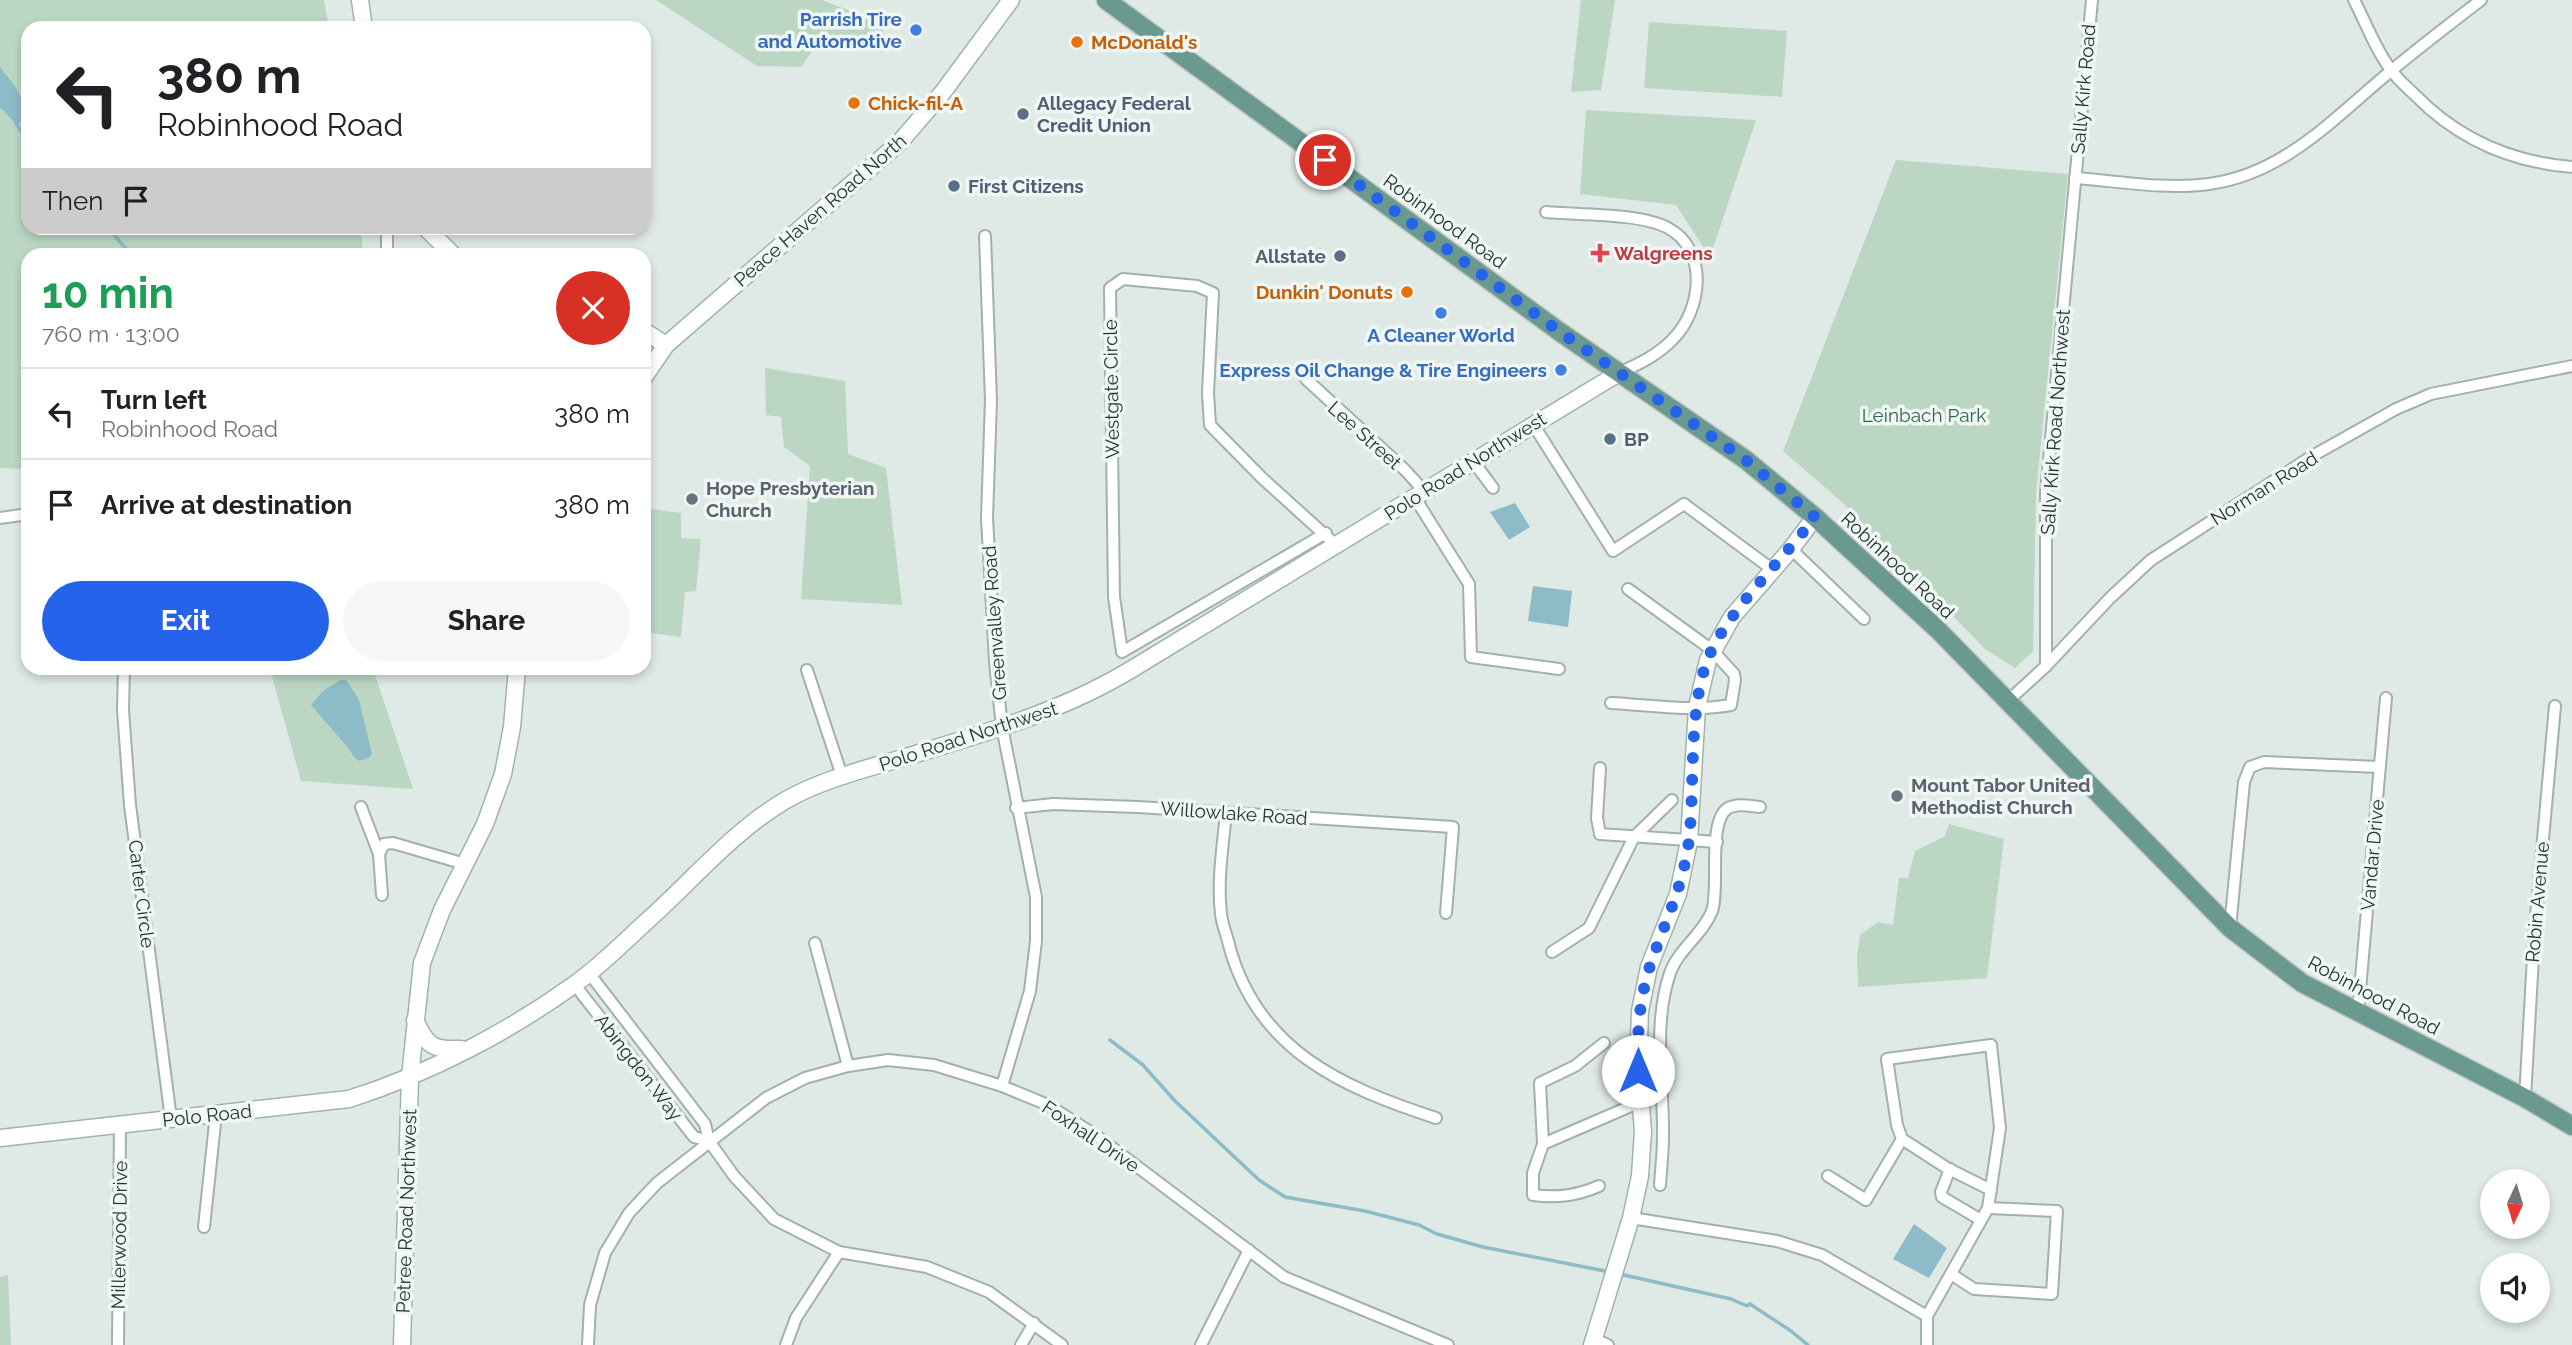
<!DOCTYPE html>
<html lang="en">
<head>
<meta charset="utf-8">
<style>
	body { margin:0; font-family:Raleway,sans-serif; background:#f6f6f6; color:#202124; height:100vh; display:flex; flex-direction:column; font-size:26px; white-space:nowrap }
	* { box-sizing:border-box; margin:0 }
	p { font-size:23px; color:#757577 }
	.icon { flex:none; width:38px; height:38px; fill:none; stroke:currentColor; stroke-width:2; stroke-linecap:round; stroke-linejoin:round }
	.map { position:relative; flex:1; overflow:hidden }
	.details { position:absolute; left:21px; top:248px; width:630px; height:427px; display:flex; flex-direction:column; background:#fff; border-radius:21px; box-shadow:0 4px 10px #0003 }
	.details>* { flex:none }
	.hud { position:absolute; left:21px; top:21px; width:630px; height:214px; border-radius:21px; box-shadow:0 4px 10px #0003; background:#fff; color:#202124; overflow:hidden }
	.needle { width:46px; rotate:184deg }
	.buttons { position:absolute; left:2480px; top:1169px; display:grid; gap:14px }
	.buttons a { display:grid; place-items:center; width:70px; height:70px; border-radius:50%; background:#fff; box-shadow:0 4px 10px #0003; font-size:35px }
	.pin { position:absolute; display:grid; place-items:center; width:60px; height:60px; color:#fff; margin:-30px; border:4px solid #fff; border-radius:50%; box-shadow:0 2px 7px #0007 }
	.me { position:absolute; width:77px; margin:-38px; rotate:0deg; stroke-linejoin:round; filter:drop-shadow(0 0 5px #0008) }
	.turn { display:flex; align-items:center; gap:24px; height:147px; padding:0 21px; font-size:32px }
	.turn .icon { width:91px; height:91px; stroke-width:2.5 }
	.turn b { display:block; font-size:49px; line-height:60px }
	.then { display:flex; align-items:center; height:66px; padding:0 21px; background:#0003; gap:14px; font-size:26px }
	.round { display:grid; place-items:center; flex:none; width:74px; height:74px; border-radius:37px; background:#f6f6f6 }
	.headline { display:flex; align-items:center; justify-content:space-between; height:119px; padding:0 21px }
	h1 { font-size:42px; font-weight:700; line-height:52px; color:#1e9e55 }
	.primary-button { display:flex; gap:14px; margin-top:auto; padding:14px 21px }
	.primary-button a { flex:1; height:80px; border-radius:42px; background:#2563eb; color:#fff; font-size:28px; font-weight:700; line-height:80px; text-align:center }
	.primary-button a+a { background:#f6f6f6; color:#202124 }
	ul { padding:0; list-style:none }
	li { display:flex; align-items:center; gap:21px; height:91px; padding:0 21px; border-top:2px solid #e0e0e0 }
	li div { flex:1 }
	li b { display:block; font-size:26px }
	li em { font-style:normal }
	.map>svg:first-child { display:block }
	.green { fill:#bbd7c4 }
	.water { fill:#8dbbc8 }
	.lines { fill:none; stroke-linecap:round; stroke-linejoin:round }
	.stream { stroke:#8dbbc8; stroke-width:3.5 }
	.street-casing { stroke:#a3b0ac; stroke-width:14 }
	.secondary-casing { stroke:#a0b3ad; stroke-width:19 }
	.primary-casing { stroke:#bdc3c2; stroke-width:21 }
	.street { stroke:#fff; stroke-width:10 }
	.secondary { stroke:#fff; stroke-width:16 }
	.primary { stroke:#69998f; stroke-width:18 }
	.route { stroke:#2563eb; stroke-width:12; stroke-dasharray:0 21.6 }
	.shop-dot { fill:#3f7fe0; stroke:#eff6f3; stroke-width:2.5 }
	.food-dot { fill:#e8710a; stroke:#eff6f3; stroke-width:2.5 }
	.service-dot { fill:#5c6f8a; stroke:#eff6f3; stroke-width:2.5 }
	.health-dot { fill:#e0444e; stroke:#eff6f3; stroke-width:2.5 }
	.worship-dot { fill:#6b7280; stroke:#eff6f3; stroke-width:2.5 }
	.labels { text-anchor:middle; stroke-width:7; stroke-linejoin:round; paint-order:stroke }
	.shop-label { font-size:19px; font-weight:bold; fill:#366cbe; stroke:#eff6f3; text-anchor:end }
	.food-label { font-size:19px; font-weight:bold; fill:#c56008; stroke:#eff6f3; text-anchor:start }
	.street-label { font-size:19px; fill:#223632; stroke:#eff6f3 }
	.service-label { font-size:19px; font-weight:bold; fill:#4e5e75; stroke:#eff6f3; text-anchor:start }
	.health-label { font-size:19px; font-weight:bold; fill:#be3a42; stroke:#eff6f3; text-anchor:start }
	.park-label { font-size:19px; fill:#32684a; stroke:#eff6f3 }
	.worship-label { font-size:19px; font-weight:bold; fill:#5b616d; stroke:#eff6f3; text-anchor:start }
</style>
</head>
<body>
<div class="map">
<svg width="2572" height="1345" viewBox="0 0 2572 1345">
	<rect width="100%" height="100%" fill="#dfe9e5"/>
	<!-- green -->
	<g class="green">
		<polygon points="0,0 324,0 329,28 28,28 28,228 361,228 363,255 28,256 28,469 0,468"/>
		<polygon points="656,0 822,0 883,24 883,52 817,44 801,67 757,66"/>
		<polygon points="1581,0 1615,0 1601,90 1571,92"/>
		<polygon points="1649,22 1787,31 1782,97 1644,88"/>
		<polygon points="1586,110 1756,120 1710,257 1676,205 1580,194"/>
		<polygon points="1896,160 2068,174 2036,492 2033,651 2015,668 1985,649 1843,503 1783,451"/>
		<polygon points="765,368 845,381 848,454 886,468 902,605 801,599 810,466 784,447 781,417 766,415"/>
		<polygon points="644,508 681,513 681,538 701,539 696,591 685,592 681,637 644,632"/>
		<polygon points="270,669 373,669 413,789 301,781"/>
		<polygon points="1949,824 2004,839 1987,978 1858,987 1857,957 1860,935 1878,922 1893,925 1899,878 1908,878 1915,851 1945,836"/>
		<polygon points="8,1275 11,1345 0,1345 0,1277"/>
	</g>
	<!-- water -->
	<g class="water">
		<path d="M0,67C12,83 32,102 20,123H15L0,107Z"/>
		<polygon points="1515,503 1530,527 1509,540 1490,512"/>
		<polygon points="1533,586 1572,591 1568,627 1528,621"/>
		<polygon points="340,680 346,680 359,700 372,754 368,758 359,761 354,757 349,749 311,705 323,691"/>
		<polygon points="1914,1224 1947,1248 1929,1278 1893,1259"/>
	</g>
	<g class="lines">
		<!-- stream -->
		<g class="stream">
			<polyline points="15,121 28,143"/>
			<polyline points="108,228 132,256"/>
			<polyline points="1110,1040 1143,1065 1175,1101 1259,1180 1285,1197 1365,1211 1419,1225 1437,1234 1483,1247 1605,1271"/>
			<polyline points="1624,1275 1731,1299 1747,1306 1750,1304 1791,1331 1808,1345"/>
		</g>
		<!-- street casing -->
		<g class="street-casing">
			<g id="street">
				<path d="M2354,0C2366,23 2376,51 2392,71C2398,80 2407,87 2415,95C2458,139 2510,162 2572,167"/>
				<path d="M2075,178C2118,181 2165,190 2209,184C2285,174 2336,116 2392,70C2421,46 2451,23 2481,0"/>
				<path d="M1546,212C1578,215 1641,213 1668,228C1709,250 1702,310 1673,339C1658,355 1639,364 1619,373"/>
				<polyline points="985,236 991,400 987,518 995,662 1002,727 1036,897 1036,941 1030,991 1002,1086"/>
				<polyline points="387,256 387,233"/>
				<polyline points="1306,379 1405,470 1424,491"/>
				<polyline points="1533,424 1613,551 1684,504 1773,570"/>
				<polyline points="1473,461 1493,488"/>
				<polyline points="1415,498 1469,584 1471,657 1559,669"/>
				<polyline points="0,518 28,514"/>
				<polyline points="1326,533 1122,652 1114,597 1110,288 1123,279 1197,286 1213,293 1208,393 1210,425 1262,478 1336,545"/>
				<polyline points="1791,549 1864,619"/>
				<polyline points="2046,666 2046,493 2092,0"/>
				<polyline points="124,668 123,710 130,805 171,1119"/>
				<polyline points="807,670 842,776"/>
				<polyline points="2008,701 2046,666 2110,598 2151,560 2314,455 2396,409 2431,394 2572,366"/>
				<path d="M1611,703C1650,705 1693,712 1731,705L1735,680L1734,674L1712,650L1628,589"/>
				<polyline points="1600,768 1597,818 1600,834 1717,842"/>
				<polyline points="361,807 379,854"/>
				<polyline points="1016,808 1053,804 1138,807 1453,827 1446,913"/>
				<path d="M1226,813C1223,845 1217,881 1221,914C1222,925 1227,935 1229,945C1257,1050 1341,1087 1436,1118"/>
				<polyline points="382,895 379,854 384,844 393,843 465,864"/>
				<polyline points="2230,928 2244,782 2250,767 2264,762 2379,767"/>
				<polyline points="815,943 848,1066"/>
				<polyline points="1552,952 1589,928 1634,837 1672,800"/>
				<polyline points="589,973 705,1124 709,1141 734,1176 774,1219 839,1252 927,1267 989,1292 1062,1345"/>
				<polyline points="574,984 694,1137 709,1141"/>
				<polyline points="2358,1012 2386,698"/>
				<polyline points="2525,1098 2534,939 2555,706"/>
				<polyline points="1902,1139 1947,1168 1991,1190"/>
				<polyline points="1543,1144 1540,1083 1575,1066 1604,1043"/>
				<polyline points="1950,1169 1941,1192 1942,1197 1981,1220"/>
				<polyline points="1828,1176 1866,1200 1902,1139 1897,1125 1887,1059 1991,1045 2000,1128 1988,1208 1927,1316 1927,1345"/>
				<path d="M1660,1185C1661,1169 1663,1153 1663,1137C1664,1082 1652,1027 1670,973C1678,950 1703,934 1712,911C1720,889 1707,821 1728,808C1738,803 1749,806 1760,807"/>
				<path d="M1599,1186C1576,1196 1557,1198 1533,1195V1173L1543,1144L1661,1093"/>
				<polyline points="1631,1218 1777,1241 1822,1255 1927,1316"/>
				<polyline points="204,1227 216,1114"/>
				<polyline points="1951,1274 1974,1289 2052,1294 2057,1211 1988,1208"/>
				<polyline points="1595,1339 1608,1345"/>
				<polyline points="118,1345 120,1125"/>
				<polyline points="588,1345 590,1305 605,1253 629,1213 657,1183 766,1098 805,1078 848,1066 888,1060 934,1065 1002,1086 1048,1105 1098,1137 1284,1277 1448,1345"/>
				<polyline points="786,1345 796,1318 839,1252"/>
				<polyline points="1021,1345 1034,1323"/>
				<polyline points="1201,1345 1249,1250"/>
			</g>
		</g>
		<!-- secondary casing -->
		<g class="secondary-casing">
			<g id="secondary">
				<polyline points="360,0 364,28"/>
				<polyline points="426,228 454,256"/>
				<polyline points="644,331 666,345"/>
				<polyline points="644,377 666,345 900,142 943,92 1011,0"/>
				<path d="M415,1020C427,1046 432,1050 461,1049"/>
				<path d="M0,1138L349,1099C428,1074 507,1033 575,984C600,966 623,943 647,921C692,881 733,831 786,800C823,779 866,769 906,757C985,733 1061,712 1132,669L1619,373"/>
				<polyline points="402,1345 410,1077 422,963 442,910 485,824 503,774 512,727 517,668"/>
				<polyline points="1592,1345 1631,1218 1640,1176 1643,1131 1638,1071 1640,1011 1649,967 1678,894 1689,841 1697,707 1708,660 1732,617 1791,549 1815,517"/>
			</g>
		</g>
		<!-- primary casing -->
		<g class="primary-casing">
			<polyline id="primary" points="1106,0 1560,332 1746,460 1815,517 1937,629 2230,928 2302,983 2525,1098 2572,1126"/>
		</g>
		<!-- street -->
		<use href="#street" class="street"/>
		<!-- secondary -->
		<use href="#secondary" class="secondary"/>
		<!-- primary -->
		<use href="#primary" class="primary"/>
	</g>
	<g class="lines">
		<!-- route -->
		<path class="route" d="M1325,160L1560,332L1746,460L1815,517C1783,560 1730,608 1709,656C1688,706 1695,785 1689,840C1683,888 1665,921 1650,966C1639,1000 1637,1035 1638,1071"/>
	</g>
	<!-- markers -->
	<g class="shop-dot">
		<circle cx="916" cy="30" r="7"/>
		<circle cx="1441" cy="313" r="7"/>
		<circle cx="1561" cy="370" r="7"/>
	</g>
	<g class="food-dot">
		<circle cx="1077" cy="42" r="7"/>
		<circle cx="854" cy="103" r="7"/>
		<circle cx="1407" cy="292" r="7"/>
	</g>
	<g class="service-dot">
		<circle cx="1023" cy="114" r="7"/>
		<circle cx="954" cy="186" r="7"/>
		<circle cx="1340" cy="256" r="7"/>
		<circle cx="1610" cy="439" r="7"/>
	</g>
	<path class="health-dot" d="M1596.5 242.5h7v7h7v7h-7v7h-7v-7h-7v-7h7z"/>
	<g class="worship-dot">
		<circle cx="692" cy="499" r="7"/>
		<circle cx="1897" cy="796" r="7"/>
	</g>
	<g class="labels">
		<!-- shop labels -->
		<g class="shop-label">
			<text x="902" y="26">Parrish Tire<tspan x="902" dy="22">and Automotive</tspan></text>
			<text x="1441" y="342" text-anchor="middle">A Cleaner World</text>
			<text x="1547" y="377">Express Oil Change &amp; Tire Engineers</text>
		</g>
		<!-- food labels -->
		<g class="food-label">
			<text x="1091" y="49">McDonald's</text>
			<text x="868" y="110">Chick-fil-A</text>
			<text x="1393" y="299" text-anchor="end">Dunkin' Donuts</text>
		</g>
		<!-- street labels -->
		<g class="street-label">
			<text transform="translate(2083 89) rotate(-85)" y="7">Sally Kirk Road</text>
			<text transform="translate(820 210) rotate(-41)" y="7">Peace Haven Road North</text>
			<text transform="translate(1445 221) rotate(36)" y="7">Robinhood Road</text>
			<text transform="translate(1111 389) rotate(-91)" y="7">Westgate Circle</text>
			<text transform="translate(2055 422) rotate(-86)" y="7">Sally Kirk Road Northwest</text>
			<text transform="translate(1365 435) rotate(42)" y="7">Lee Street</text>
			<text transform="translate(1465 466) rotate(-32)" y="7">Polo Road Northwest</text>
			<text transform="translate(2264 488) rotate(-32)" y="7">Norman Road</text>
			<text transform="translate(1898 565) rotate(43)" y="7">Robinhood Road</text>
			<text transform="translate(994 623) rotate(-94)" y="7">Greenvalley Road</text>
			<text transform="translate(968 736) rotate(-18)" y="7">Polo Road Northwest</text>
			<text transform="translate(1234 813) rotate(4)" y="7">Willowlake Road</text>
			<text transform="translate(2372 855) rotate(-85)" y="7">Vandar Drive</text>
			<text transform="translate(142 894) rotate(83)" y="7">Carter Circle</text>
			<text transform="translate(2537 902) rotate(-85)" y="7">Robin Avenue</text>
			<text transform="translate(2374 995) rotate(28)" y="7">Robinhood Road</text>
			<text transform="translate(639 1067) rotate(52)" y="7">Abingdon Way</text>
			<text transform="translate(207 1115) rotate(-6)" y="7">Polo Road</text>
			<text transform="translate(1091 1136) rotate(34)" y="7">Foxhall Drive</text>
			<text transform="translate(406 1211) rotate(-88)" y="7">Petree Road Northwest</text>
			<text transform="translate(119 1235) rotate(-89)" y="7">Millerwood Drive</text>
		</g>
		<!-- service labels -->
		<g class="service-label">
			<text x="1037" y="110">Allegacy Federal<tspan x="1037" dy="22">Credit Union</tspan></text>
			<text x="968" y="193">First Citizens</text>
			<text x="1326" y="263" text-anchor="end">Allstate</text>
			<text x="1624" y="446">BP</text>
		</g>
		<!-- health labels -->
		<g class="health-label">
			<text x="1614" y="260">Walgreens</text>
		</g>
		<!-- park labels -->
		<g class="park-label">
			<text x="1924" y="422">Leinbach Park</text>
		</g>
		<!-- worship labels -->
		<g class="worship-label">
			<text x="706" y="495">Hope Presbyterian<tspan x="706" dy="22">Church</tspan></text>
			<text x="1911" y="792">Mount Tabor United<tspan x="1911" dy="22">Methodist Church</tspan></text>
		</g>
	</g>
</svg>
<div class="buttons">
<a><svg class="needle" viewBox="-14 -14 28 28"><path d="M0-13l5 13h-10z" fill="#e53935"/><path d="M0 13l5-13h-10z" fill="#757577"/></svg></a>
<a><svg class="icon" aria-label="sound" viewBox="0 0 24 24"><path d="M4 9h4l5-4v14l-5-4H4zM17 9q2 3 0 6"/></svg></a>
</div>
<div class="pin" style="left:1325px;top:160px;background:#d93025"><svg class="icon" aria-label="arrive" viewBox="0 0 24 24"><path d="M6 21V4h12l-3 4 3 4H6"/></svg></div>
<svg class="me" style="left:1638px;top:1071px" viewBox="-20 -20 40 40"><circle r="19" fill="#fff"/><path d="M0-13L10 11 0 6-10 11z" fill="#2563eb"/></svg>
<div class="hud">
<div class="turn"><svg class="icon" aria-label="left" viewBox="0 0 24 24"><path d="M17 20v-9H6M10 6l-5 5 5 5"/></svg><div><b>380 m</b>Robinhood Road</div></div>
<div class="then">Then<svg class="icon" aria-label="arrive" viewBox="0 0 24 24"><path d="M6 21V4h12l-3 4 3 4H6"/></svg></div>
</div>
<section class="details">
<div class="headline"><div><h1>10 min</h1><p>760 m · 13:00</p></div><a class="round" style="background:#d93025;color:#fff"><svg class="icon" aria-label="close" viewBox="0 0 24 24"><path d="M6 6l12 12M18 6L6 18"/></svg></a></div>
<ul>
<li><svg class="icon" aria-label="left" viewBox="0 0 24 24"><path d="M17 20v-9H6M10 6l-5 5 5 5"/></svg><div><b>Turn left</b><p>Robinhood Road</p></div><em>380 m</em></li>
<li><svg class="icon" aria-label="arrive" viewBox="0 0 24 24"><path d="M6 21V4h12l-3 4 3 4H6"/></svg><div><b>Arrive at destination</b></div><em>380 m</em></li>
</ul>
<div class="primary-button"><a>Exit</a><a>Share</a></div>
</section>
</div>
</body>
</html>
